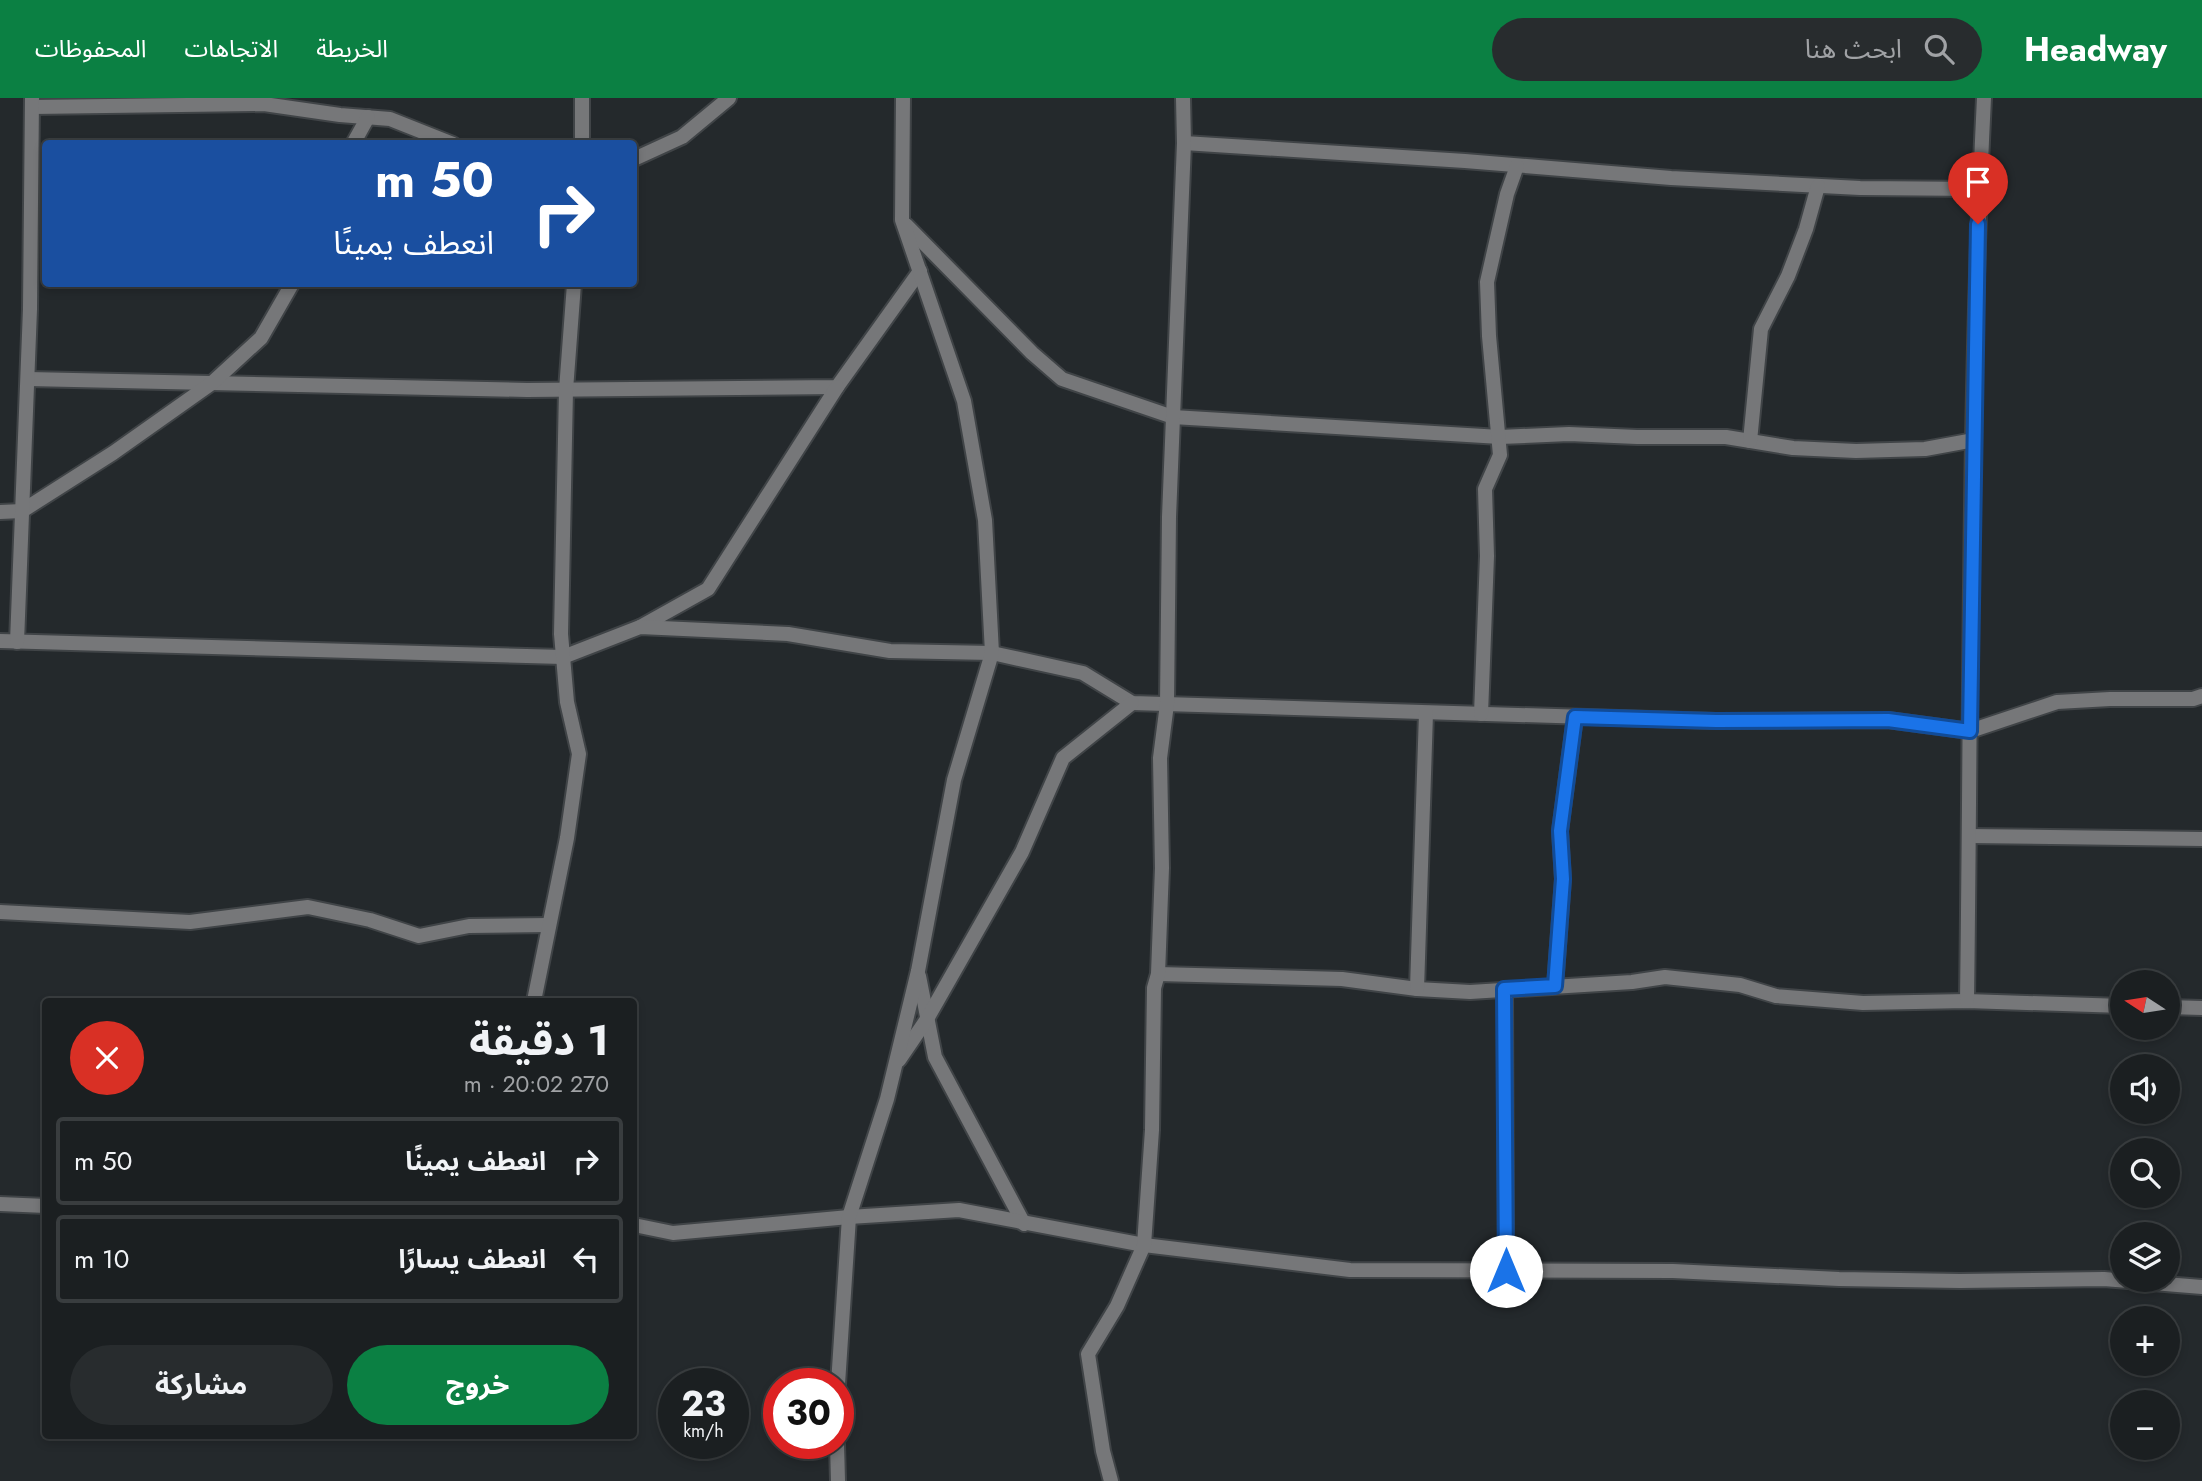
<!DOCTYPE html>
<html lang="ar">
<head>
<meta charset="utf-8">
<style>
	body { margin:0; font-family:Jost,"Noto Sans Arabic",sans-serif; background:#282c2e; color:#f1f3f6; direction:rtl; height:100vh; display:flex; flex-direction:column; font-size:26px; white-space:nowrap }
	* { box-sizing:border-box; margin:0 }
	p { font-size:23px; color:#a0a2a5 }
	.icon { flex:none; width:38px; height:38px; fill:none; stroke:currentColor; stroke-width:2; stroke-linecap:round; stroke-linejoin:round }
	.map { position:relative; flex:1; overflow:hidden; direction:ltr }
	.panel { position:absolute; left:42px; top:900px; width:595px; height:441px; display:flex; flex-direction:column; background:#1b1f21; border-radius:7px; box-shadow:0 4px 10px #0003,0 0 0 2px #393d3f; direction:rtl }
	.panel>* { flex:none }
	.guide { position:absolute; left:42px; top:42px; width:595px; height:147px; border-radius:7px; box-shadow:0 4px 10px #0003,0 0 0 2px #393d3f; direction:rtl; background:#1a4fa0; color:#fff; overflow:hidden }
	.needle { width:46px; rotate:282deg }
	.controls { position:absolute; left:2110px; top:872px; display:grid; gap:14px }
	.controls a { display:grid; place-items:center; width:70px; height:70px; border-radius:50%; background:#1b1f21; box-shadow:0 4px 10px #0003,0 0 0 2px #393d3f; font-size:35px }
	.speed { position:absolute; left:658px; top:1270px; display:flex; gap:14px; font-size:35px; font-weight:700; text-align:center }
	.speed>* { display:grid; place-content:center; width:91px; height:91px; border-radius:50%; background:#1b1f21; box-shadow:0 4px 10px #0003,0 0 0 2px #393d3f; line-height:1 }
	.speed small { font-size:18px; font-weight:400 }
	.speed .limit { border:10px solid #d22; background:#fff; color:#111 }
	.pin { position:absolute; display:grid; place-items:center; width:60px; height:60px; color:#fff; margin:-72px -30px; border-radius:50% 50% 50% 0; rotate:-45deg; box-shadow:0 0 7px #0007 }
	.pin .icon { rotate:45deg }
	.me { position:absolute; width:77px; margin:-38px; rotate:0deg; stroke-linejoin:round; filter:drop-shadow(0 0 5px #0008) }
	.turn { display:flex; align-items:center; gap:24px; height:147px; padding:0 28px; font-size:32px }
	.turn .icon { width:91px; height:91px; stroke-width:2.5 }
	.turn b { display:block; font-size:49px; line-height:60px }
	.round { display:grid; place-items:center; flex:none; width:74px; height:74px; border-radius:37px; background:#282c2e }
	.head { display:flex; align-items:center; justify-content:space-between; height:119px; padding:0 28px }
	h1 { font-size:42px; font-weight:700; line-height:52px }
	.cta { display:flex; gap:14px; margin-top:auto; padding:14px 28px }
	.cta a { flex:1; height:80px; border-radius:42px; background:#0b8043; color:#fff; font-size:28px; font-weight:700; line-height:80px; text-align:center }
	.cta a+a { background:#282c2e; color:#f1f3f6 }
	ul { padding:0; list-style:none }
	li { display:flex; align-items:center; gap:21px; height:88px; margin:0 14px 10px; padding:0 14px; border:4px solid #393d3f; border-radius:7px }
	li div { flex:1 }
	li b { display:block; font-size:26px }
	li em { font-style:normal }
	header { display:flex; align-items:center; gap:42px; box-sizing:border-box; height:98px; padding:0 35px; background:#0b8043; color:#fff }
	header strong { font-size:33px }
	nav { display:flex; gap:38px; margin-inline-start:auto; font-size:24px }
	.search { width:490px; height:63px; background:#282c2e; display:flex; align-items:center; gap:18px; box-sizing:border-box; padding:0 24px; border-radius:38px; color:#a0a2a5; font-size:26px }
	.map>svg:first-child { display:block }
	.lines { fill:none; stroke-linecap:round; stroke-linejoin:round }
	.minor-casing { stroke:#404447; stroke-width:18 }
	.tertiary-casing { stroke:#404447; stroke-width:18 }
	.minor { stroke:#767779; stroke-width:14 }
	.tertiary { stroke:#767779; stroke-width:14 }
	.route-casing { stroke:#114b97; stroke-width:18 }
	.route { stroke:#1a73e8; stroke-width:12 }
</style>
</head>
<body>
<header>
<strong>Headway</strong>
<div class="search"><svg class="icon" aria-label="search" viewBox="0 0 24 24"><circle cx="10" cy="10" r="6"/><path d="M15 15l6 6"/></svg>ابحث هنا</div>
<nav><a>الخريطة</a><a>الاتجاهات</a><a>المحفوظات</a></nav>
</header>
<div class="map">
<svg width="2202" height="1383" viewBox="0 0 2202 1383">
	<rect width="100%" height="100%" fill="#24292c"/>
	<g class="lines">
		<!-- minor casing -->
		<g class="minor-casing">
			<g id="minor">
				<polyline points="32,9 264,6 340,17 390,21 453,46"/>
				<polyline points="1184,45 1465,63 1671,80 1860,90 1980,91"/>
				<polyline points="353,46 368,19"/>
				<polyline points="582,46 582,0"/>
				<polyline points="634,61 682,39 729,0"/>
				<polyline points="906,127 1032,255 1062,281 1173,319 1500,339 1569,336 1637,339 1726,339 1793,350 1856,353 1925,351 1974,342"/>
				<polyline points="28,281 527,292 837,289 920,173"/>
				<polyline points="1750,343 1761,231 1788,178 1806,131 1818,88"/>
				<polyline points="0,414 22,413 113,355 212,285 261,240 292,186"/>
				<polyline points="640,529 708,491 837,289"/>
				<polyline points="0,543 563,559 640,529 788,536 890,553 992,555 1083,575 1132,605 1716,623 1888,622 1970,633 2057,604 2110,601 2193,601 2202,598"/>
				<polyline points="17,544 30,211 32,0"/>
				<polyline points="1481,616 1487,458 1485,391 1500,357 1489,238 1487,184 1507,96 1517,68"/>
				<polyline points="1969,738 2202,741"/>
				<polyline points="0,814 190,824 308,809 370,822 419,838 469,828 549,827"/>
				<polyline points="1158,876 1342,881 1417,891 1470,894 1632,884 1665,879 1740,887 1776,898 1863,905 1967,903 2123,908"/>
				<polyline points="919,878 935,959 1024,1126"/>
				<polyline points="1555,888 1563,781 1560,733 1575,619"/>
				<polyline points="1417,891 1426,615"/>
				<polyline points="1505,891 1506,1173"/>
				<polyline points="534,903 567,740 579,656 567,604 561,536 566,292 574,186"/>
				<polyline points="2168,909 2202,910"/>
				<polyline points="899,962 927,921 1022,754 1063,660 1132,605"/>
				<polyline points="0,1106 46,1108"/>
				<polyline points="634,1127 673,1135 849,1119 959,1112 1144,1147 1350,1172 1673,1173 1839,1181 1960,1183 2104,1181 2202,1189"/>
				<polyline points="838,1286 849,1119 887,1001 918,873 954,682 992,555 985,422 964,303 902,122 903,0"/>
				<polyline points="837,1346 838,1383"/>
				<polyline points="1111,1383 1103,1353 1088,1256 1117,1208 1144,1147 1152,1032 1154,890 1158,876 1162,770 1160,660 1167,606 1169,419 1184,45 1183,0"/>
			</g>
		</g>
		<!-- tertiary casing -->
		<g class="tertiary-casing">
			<path id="tertiary" d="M1967,903C1971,602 1969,301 1984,0"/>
		</g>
		<!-- minor -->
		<use href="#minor" class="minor"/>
		<!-- tertiary -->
		<use href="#tertiary" class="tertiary"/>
	</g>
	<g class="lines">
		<!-- route casing -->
		<g class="route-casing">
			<polyline id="route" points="1506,1173 1504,891 1555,888 1563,781 1560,733 1575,619 1716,623 1888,622 1970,633 1978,126"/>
		</g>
		<!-- route -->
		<use href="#route" class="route"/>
	</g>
</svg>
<div class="controls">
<a><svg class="needle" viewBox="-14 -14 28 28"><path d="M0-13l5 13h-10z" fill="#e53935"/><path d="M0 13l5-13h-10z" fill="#a0a2a5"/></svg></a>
<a><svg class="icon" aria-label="sound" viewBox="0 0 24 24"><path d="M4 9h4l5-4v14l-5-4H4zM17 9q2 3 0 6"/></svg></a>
<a><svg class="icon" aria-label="search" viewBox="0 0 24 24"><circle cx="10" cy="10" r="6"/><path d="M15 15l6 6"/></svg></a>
<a><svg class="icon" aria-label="layers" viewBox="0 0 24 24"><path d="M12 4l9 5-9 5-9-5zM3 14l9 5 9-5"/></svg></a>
<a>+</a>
<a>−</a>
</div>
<div class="speed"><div>23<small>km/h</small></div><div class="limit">30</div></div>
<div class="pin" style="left:1978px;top:126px;background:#d93025"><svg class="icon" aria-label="arrive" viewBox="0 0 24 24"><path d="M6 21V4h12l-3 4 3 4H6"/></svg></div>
<svg class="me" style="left:1506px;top:1173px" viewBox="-20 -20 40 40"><circle r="19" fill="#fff"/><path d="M0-13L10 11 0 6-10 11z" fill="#1a73e8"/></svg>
<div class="guide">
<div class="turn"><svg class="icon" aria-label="right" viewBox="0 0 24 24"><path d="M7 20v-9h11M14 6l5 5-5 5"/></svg><div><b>50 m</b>انعطف يمينًا</div></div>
</div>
<section class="panel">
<div class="head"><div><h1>1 دقيقة</h1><p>270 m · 20:02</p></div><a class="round" style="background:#d93025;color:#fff"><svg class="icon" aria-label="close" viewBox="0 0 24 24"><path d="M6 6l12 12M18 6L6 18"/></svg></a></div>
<ul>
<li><svg class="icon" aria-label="right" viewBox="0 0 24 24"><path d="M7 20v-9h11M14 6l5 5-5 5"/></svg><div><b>انعطف يمينًا</b></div><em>50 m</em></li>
<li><svg class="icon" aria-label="left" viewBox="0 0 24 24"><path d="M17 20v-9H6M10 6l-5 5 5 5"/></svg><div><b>انعطف يسارًا</b></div><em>10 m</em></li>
</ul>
<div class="cta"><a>خروج</a><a>مشاركة</a></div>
</section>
</div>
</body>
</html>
